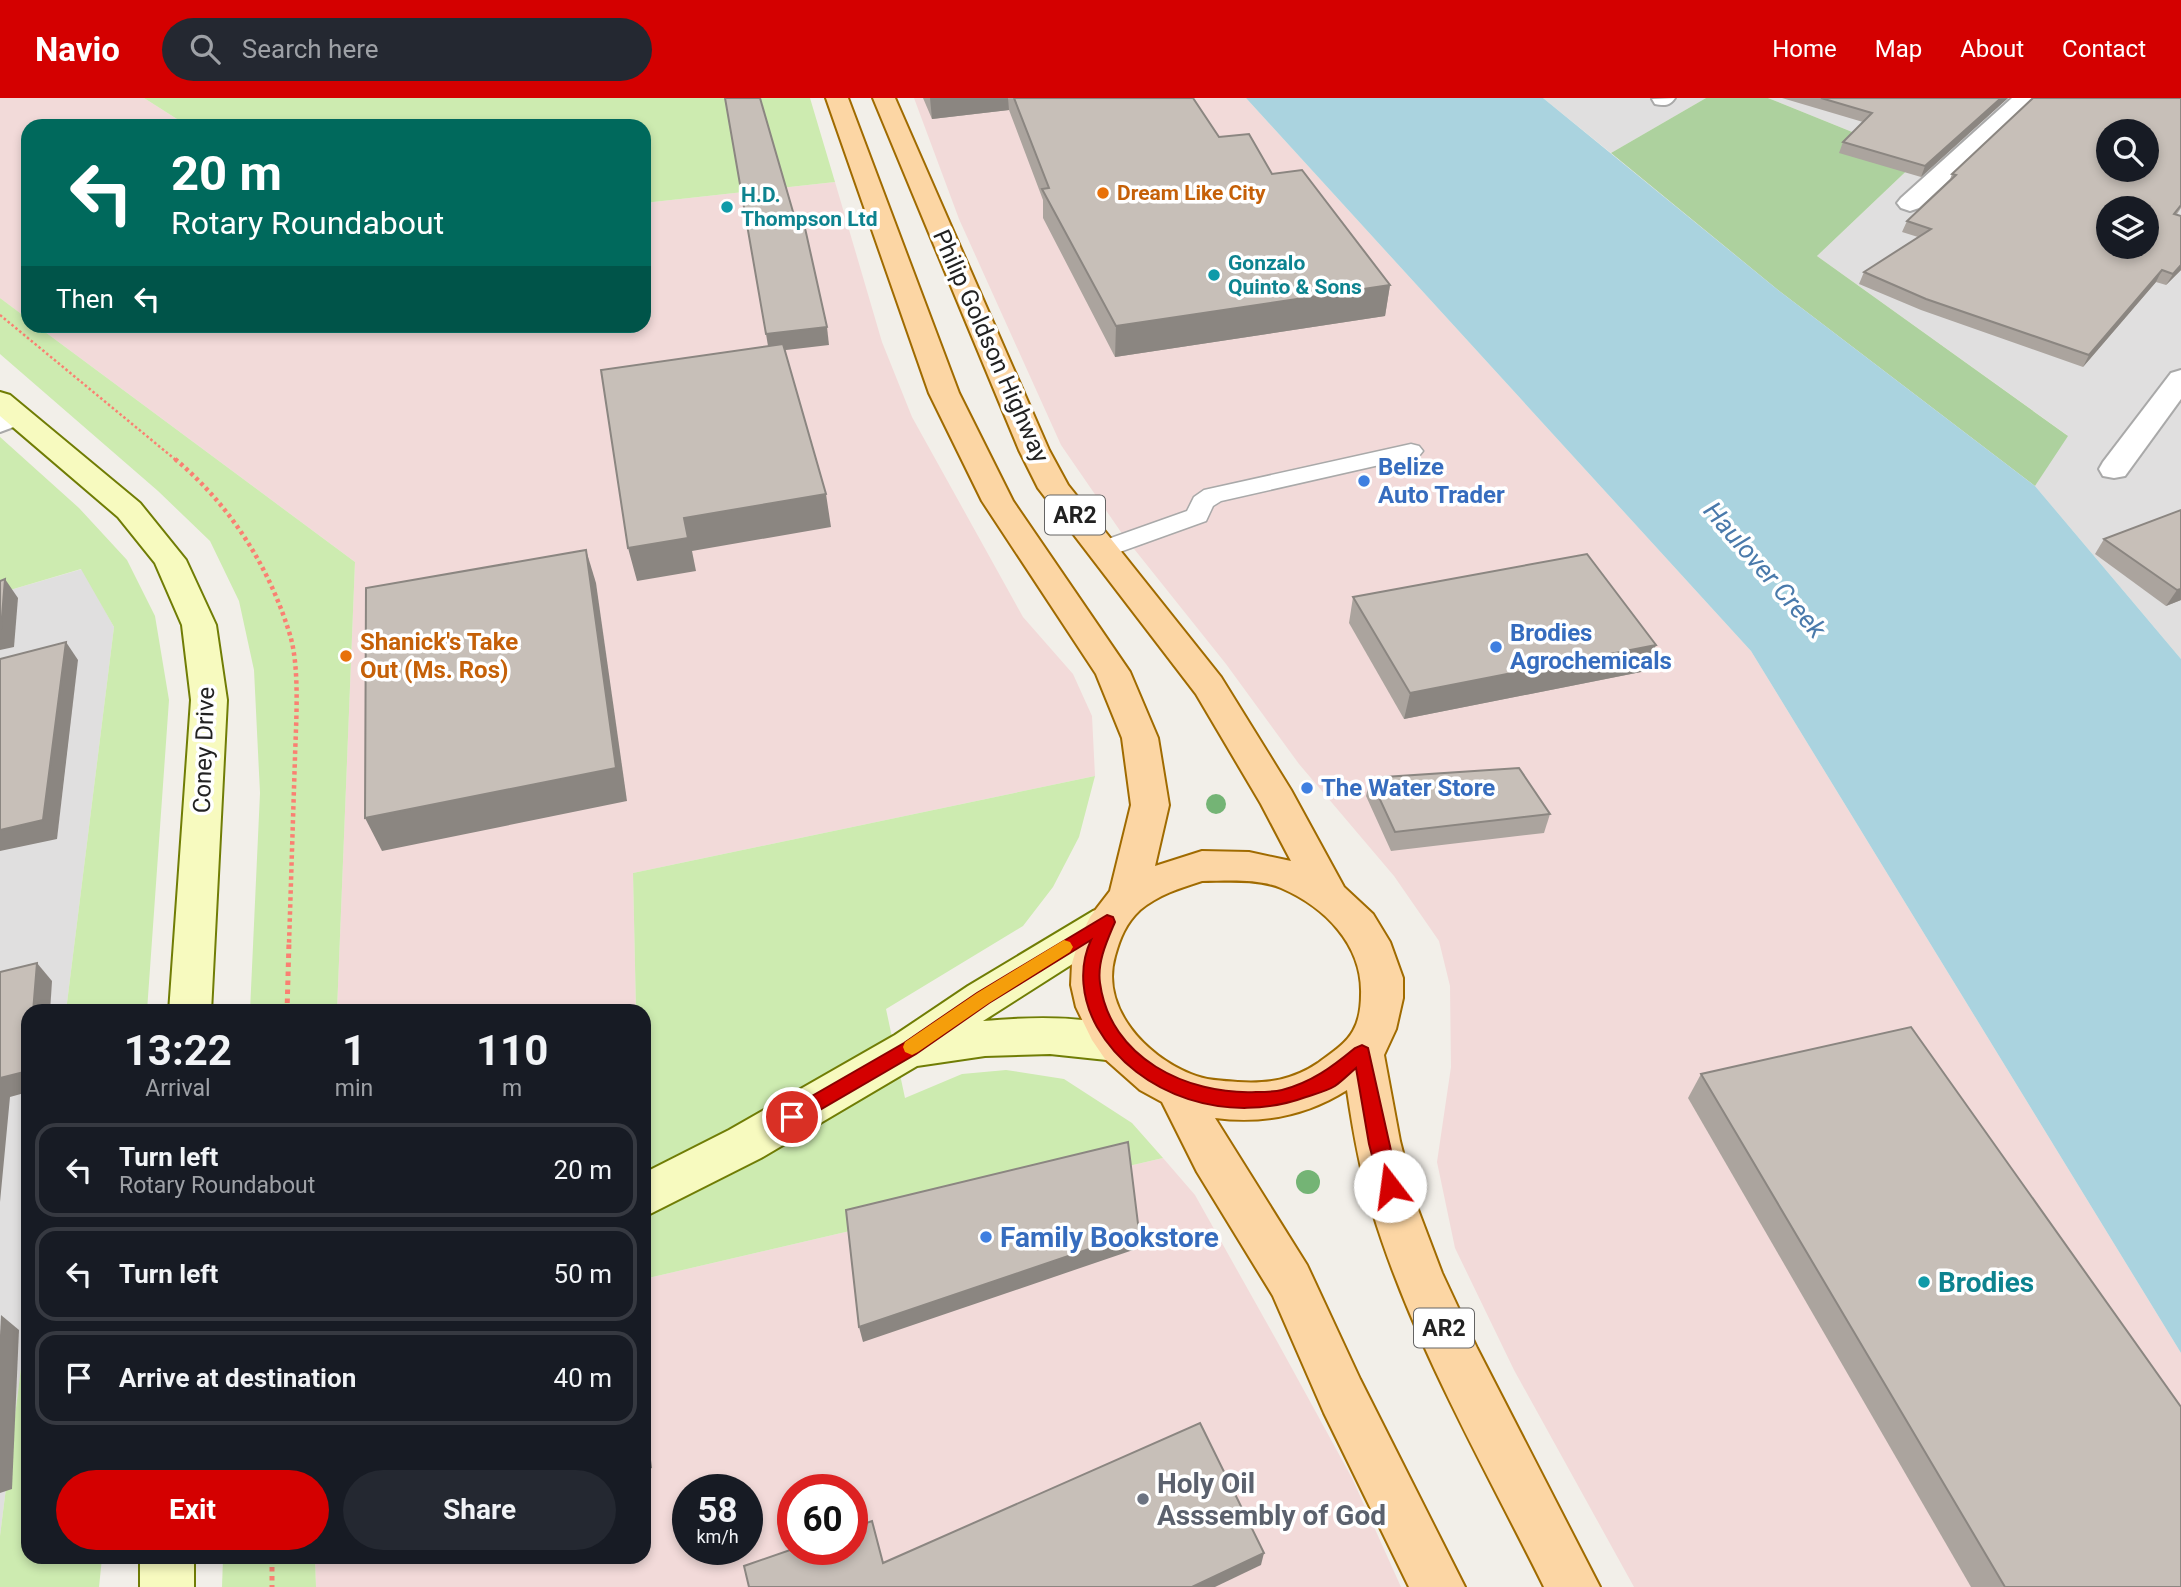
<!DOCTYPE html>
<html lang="en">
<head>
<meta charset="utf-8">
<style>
	body { margin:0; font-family:Roboto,sans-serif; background:#242831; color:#f1f3f6; height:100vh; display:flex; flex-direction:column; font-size:26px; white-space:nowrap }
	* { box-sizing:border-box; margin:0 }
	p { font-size:23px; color:#9ea1a6 }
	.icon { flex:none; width:38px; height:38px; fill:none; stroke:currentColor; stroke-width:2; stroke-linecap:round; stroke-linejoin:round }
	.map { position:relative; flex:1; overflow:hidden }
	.sheet { position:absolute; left:21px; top:906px; width:630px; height:560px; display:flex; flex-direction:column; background:#171b24; border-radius:21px; box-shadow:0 4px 10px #0003 }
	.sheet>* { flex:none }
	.guide { position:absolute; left:21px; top:21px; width:630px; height:214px; border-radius:21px; box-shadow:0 4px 10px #0003; background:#00695c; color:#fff; overflow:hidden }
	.controls { position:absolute; left:2096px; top:21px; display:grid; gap:14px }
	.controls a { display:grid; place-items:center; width:63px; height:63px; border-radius:50%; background:#171b24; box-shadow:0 4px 10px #0003; font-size:35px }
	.speed { position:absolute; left:672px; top:1376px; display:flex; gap:14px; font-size:35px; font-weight:700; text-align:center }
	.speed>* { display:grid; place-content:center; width:91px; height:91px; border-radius:50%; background:#171b24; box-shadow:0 4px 10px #0003; line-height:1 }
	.speed small { font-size:18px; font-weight:400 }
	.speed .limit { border:10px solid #d22; background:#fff; color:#111 }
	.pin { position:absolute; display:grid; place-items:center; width:60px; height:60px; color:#fff; margin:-30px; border:4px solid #fff; border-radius:50%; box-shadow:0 2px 7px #0007 }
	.me { position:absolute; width:77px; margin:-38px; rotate:345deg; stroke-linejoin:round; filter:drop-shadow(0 0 5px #0008) }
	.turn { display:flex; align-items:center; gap:24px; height:147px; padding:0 35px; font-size:32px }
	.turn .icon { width:91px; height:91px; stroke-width:2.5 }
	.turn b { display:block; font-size:49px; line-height:60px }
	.then { display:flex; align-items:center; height:66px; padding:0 35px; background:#0003; gap:14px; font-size:26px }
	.eta { display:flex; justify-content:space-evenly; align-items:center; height:119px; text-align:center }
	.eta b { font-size:42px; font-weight:700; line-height:49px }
	.cta { display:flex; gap:14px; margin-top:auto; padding:14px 35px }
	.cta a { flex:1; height:80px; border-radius:42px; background:#d40000; color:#fff; font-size:28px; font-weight:700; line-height:80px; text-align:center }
	.cta a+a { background:#242831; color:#f1f3f6 }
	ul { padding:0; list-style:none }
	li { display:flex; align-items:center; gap:21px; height:94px; margin:0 14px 10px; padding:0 21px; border:4px solid #363941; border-radius:21px }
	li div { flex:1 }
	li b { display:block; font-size:26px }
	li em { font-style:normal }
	header { display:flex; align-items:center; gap:42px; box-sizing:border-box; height:98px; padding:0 35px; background:#d40000; color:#fff }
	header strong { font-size:33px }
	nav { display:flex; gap:38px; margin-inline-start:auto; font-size:24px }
	.search { width:490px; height:63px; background:#242831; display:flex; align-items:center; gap:18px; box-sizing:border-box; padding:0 24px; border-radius:38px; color:#9ea1a6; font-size:26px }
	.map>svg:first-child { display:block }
	.residential { fill:#e0dfdf; fill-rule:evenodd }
	.commercial { fill:#f2dad9; fill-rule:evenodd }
	.grass { fill:#cdebb0 }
	.forest { fill:#add19e }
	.water { fill:#aad3df }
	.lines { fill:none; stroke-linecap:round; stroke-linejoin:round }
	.lane-casing { stroke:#a9a9a9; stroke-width:3 }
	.street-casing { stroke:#a9a9a9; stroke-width:4 }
	.secondary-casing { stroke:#707d05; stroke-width:4 }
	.primary-casing { stroke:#a06b00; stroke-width:4 }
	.path-far2 { stroke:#fa8072; stroke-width:2.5; stroke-dasharray:2.5 2.5; stroke-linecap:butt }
	.path-far1 { stroke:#fa8072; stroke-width:4.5; stroke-dasharray:3.5 3.5; stroke-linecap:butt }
	.path { stroke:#fa8072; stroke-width:5; stroke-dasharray:4.5 4.5; stroke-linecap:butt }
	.lane { fill:#fff; fill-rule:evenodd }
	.street { fill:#fff; fill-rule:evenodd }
	.secondary { fill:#f7fabf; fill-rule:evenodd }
	.primary { fill:#fcd6a4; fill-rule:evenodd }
	.tree { fill:#74b475 }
	.wall { fill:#aba49e }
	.shaded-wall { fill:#8b8681 }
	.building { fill:#c7bfb8; stroke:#8b8681; stroke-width:2; fill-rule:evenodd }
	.route { fill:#d40000; stroke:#8a0000; stroke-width:2 }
	.slow { fill:#f59e0b }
	.food-dot { fill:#e8710a; stroke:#fff; stroke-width:2.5 }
	.culture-dot { fill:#0f9aa8; stroke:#fff; stroke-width:2.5 }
	.shop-dot { fill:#3f7fe0; stroke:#fff; stroke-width:2.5 }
	.worship-dot { fill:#6b7280; stroke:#fff; stroke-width:2.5 }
	.labels { text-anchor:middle; stroke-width:7; stroke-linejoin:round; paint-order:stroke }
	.far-food-label { font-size:21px; font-weight:bold; fill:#c56008; stroke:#fff; text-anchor:start }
	.far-culture-label { font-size:21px; font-weight:bold; fill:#0d838f; stroke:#fff; text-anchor:start }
	.shield { fill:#fff; stroke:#646464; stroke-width:2 }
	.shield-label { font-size:23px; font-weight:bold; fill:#222 }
	.street-label { font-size:24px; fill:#222; stroke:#fff }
	.shop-label { font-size:24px; font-weight:bold; fill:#366cbe; stroke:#fff; text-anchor:start }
	.food-label { font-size:24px; font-weight:bold; fill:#c56008; stroke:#fff; text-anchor:start }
	.water-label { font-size:26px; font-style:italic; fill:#4a7aab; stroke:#fff }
	.near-shop-label { font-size:28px; font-weight:bold; fill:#366cbe; stroke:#fff; text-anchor:start }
	.near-culture-label { font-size:28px; font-weight:bold; fill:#0d838f; stroke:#fff; text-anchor:start }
	.near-worship-label { font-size:28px; font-weight:bold; fill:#5b616d; stroke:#fff; text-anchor:start }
</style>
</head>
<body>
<header>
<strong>Navio</strong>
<div class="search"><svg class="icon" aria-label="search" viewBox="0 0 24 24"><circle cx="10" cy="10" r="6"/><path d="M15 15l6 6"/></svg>Search here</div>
<nav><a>Home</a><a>Map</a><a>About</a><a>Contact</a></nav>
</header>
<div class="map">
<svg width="2181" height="1489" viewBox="0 0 2181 1489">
	<rect width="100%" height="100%" fill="#f2efe9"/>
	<!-- residential -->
	<g class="residential">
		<polygon points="1543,0 1706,0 1611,55"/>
		<path d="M1768,0H2181V561L2035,388L2067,337L1817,158L1919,61ZM2109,33H2147V72H2109ZM2109,110H2147V149H2109Z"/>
		<polygon points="82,471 114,529 66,913 28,914 28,1214 0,1438 0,495"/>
	</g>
	<!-- commercial -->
	<g class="commercial">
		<polygon points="0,0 144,0 188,28 28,28 28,221 0,200"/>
		<polygon points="914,0 1246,0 1751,553 2181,1255 2181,1489 1634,1489 1514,1272 1455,1150 1437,1064 1451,969 1450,888 1439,843 1394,778 1299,666 1226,566 1123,437 1061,347 959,121"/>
		<polygon points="835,84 882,244 912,319 1023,519 1073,576 1092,618 1095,678 633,775 636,913 337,913 355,464 37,228 644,228 644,105"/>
		<path d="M1163,1060L1195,1097L1278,1245L1352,1380L1401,1489H316L315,1460H644V1181ZM688,1391H747V1451H688ZM793,1391H852V1451H793Z"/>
	</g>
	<!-- grass -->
	<g class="grass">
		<polygon points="144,0 810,0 835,84 644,105 644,28 188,28"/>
		<polygon points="0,200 28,221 28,228 37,228 355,464 337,913 250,913 260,695 254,572 239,503 210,443 158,393 0,256"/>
		<polygon points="0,339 79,410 127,462 155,518 169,602 147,913 66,913 114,529 81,471 0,495"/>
		<polygon points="1095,678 1079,739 1053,789 1023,828 886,911 905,1000 962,976 1006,972 1064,981 1132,1025 1163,1060 644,1181 644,914 636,913 633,775"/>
		<polygon points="28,1214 28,1460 102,1460 99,1489 0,1489 0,1438"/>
		<polygon points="223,1460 315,1460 316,1489 222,1489"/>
	</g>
	<!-- forest -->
	<polygon class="forest" points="1706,0 1768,0 1919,61 1817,158 2068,338 2035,388 1778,192 1611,55"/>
	<!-- water -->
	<polygon class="water" points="1246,0 1543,0 1778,192 2035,388 2181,561 2181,1255 1751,553"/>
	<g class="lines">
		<!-- lane casing -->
		<g class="lane-casing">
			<polygon id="lane" points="1411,346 1419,348 1423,353 1419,358 1221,403 1213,408 1206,423 1103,460 1094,458 1091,452 1094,446 1187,413 1194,399 1204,392"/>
		</g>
		<!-- street casing -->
		<g class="street-casing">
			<g id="street">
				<path d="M1675,0C1670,8 1664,8 1655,6L1652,1Z"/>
				<polygon points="2012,0 2036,0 1919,110 1910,113 1901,110 1897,105 1901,100"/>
				<polygon points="2181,272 2181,301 2125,378 2114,380 2103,378 2099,371 2103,364 2171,275"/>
				<polygon points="17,309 27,312 32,318 27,324 0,334 0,314"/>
			</g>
		</g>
		<!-- secondary casing -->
		<g class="secondary-casing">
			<g id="secondary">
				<polygon points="0,294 10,297 140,405 186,462 216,527 227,602 211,914 169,914 191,602 182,527 155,465 118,419 0,318"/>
				<path d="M1107,808L1121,813L1127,824L1121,835L983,923C1030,919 1086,917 1131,932L1137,945L1131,958L1116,963L1050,956L985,958L917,968L761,1060L644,1119V1075L729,1032L895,937L968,888L1093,813Z"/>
				<rect x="140" y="1460" width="54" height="29"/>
			</g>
		</g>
		<!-- primary casing -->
		<g class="primary-casing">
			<path id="primary" d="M826,0H848L959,295L1013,403L1130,574L1158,640L1169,707L1155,768L1202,753L1249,754L1291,763L1261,706L1196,596L1038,390L1019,352L873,0H895L1049,352L1068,387L1221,579L1291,692L1344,789L1373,816L1390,844L1403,880V900L1396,931L1384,957L1400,1043L1417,1109L1442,1175L1477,1250L1600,1489H1544C1483,1366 1412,1244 1372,1112C1360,1073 1353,1033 1347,992C1306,1018 1262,1026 1215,1020L1307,1167L1360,1281L1465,1489H1409L1324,1315L1273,1198L1197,1074L1162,1004L1140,992L1105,961L1092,942L1076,909L1071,887L1072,865L1079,842L1090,819L1110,793L1131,707L1122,640L1096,576L982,403L929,295ZM1202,783C1227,783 1257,780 1281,790C1325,809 1363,847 1361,897C1361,908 1359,923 1353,933C1346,946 1330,956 1318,965C1293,982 1267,986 1238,984C1222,983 1205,982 1191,976C1146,958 1100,910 1115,858C1120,840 1126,825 1140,812C1158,797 1180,790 1202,783Z"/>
		</g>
		<!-- path-far2 -->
		<polyline class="path-far2" points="0,217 177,363"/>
		<!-- path-far1 -->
		<path class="path-far1" d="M175,361C230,407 269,468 290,537C300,570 296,624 295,659C293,721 291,784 289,846"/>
		<!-- path -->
		<g class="path">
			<polyline points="287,914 289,844"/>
			<polyline points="272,1460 272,1489"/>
		</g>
		<!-- lane -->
		<use href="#lane" class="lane"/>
		<!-- street -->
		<use href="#street" class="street"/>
		<!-- secondary -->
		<use href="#secondary" class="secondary"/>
		<!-- primary -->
		<use href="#primary" class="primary"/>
	</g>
	<!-- trees -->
	<g class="tree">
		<circle cx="1216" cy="706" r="10"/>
		<circle cx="1308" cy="1084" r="12"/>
	</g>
	<!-- wall -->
	<g class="wall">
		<polygon points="923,0 1193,0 1219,39 1272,76 1390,187 1385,218 1115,259 1043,120 1043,102 1009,12 932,21"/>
		<polygon points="1782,0 2008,0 1921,79 1839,55 1843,44 1863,24"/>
		<polygon points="2181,0 2181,110 2177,116 2181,118 2181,172 2166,187 2156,184 2083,269 1921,212 1859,186 1864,174 1918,139 1902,134 1907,123 1949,84 1952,76"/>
		<polygon points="2181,412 2181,502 2166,508 2095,456 2104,441"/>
		<polygon points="1353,499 1646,573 1404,621 1349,525"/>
		<polygon points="1370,680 1550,716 1544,735 1391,753 1366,698"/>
		<polygon points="1701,976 2181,1489 1971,1489 1688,1000"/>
	</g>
	<!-- shaded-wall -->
	<g class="shaded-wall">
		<polygon points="930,0 1008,0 1009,12 932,21"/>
		<polygon points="2001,0 2008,0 1921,79 1925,68"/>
		<polygon points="2181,167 2181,172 2166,187 2173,176"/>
		<polygon points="2162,172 2156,184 2083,269 2089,257"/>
		<polygon points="1390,187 1385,218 1115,259 1116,228"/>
		<polygon points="827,229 829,247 769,254 766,236"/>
		<polygon points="826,396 831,429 692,453 696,473 637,483 628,450 684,420"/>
		<polygon points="586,452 596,485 627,703 382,753 365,720"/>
		<polygon points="5,481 18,500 14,549 0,552 0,531"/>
		<polygon points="2181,491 2181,502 2166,508 2177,492"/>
		<polygon points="66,544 78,562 57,741 0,753 0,732"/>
		<polygon points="1656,547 1646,573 1404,621 1410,595"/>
		<polygon points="37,865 52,883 50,914 33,914"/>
		<polygon points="28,971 28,994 10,999 0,1104 0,980"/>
		<polygon points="1139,1134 1139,1150 863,1244 859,1229"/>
		<polygon points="1,1217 19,1232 12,1391 0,1395 0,1237"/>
		<polygon points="644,1305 652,1370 644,1373"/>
		<polygon points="1264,1455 1261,1467 1215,1489 1192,1489"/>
	</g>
	<!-- building -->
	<g class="building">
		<polygon points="725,0 760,0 798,131 805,130 827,229 766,236"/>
		<polygon points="1014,0 1193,0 1219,39 1249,36 1272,76 1302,72 1390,187 1116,228 1042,91 1049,90"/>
		<polygon points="1821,0 2001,0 1925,68 1843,44 1872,15"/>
		<path d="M2033,0H2181V107L2174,116L2181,118V167L2173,176L2162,172L2089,257L1926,201L1864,174L1931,131L1907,123L1956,77L1952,76ZM2109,33H2147V72H2109ZM2109,110H2147V149H2109Z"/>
		<polygon points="783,246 826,396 684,420 688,440 628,450 601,272"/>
		<polygon points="2181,412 2181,491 2177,492 2104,441"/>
		<polygon points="586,452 616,670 365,720 366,490"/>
		<polygon points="1587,456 1656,547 1410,595 1353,499"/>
		<polygon points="5,481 1,531 0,531 0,483"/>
		<polygon points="66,544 43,722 0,732 0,561"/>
		<polygon points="1519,670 1550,716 1395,734 1370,680"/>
		<polygon points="37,865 33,914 28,914 28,973 0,980 0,874"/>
		<polygon points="1911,929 2181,1309 2181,1489 2005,1489 1701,976"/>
		<polygon points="1128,1044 1139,1134 859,1229 846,1112"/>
		<polygon points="1200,1325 1264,1455 1192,1489 749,1489 744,1468 793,1451 852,1451 852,1430 872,1423 883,1465"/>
	</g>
	<!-- route -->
	<path class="route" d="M1107,817L1113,819L1115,824C1107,843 1097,864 1100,885C1110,960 1187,997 1256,994C1264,994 1274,994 1282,992C1312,984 1332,969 1355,950L1362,947L1368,950L1399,1088L1396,1094L1390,1096L1383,1094L1380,1088L1369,1046L1356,970C1349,976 1342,983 1335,988C1327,993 1315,996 1306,999C1230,1027 1138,1000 1097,929C1082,902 1078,870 1091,842L989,905L916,956L799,1024L792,1027L786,1024L783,1019L786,1013L904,945L977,895Z"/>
	<!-- slow -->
	<polygon class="slow" points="1064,842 1070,844 1073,849 1070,854 989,905 918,954 912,957 905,954 903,949 905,944 977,895"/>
	<!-- markers -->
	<g class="food-dot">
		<circle cx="1103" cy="95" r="7"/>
		<circle cx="346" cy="558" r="7"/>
	</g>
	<g class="culture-dot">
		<circle cx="727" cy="109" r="7"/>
		<circle cx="1214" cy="177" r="7"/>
		<circle cx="1924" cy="1184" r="7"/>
	</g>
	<g class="shop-dot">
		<circle cx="1364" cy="383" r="7"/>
		<circle cx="1496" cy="549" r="7"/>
		<circle cx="1307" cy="690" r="7"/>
		<circle cx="986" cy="1139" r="7"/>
	</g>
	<circle class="worship-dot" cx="1143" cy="1401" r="7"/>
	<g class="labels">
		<!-- far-food labels -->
		<g class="far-food-label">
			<text x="1117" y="102">Dream Like City</text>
		</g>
		<!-- far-culture labels -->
		<g class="far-culture-label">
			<text x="741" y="104">H.D.<tspan x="741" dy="24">Thompson Ltd</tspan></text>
			<text x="1228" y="172">Gonzalo<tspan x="1228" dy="24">Quinto &amp; Sons</tspan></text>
		</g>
		<!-- shield labels -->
		<g class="shield">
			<rect x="1045" y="397.5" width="60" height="39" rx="5"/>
			<rect x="1414" y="1210.5" width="60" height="39" rx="5"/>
		</g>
		<g class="shield-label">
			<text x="1075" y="425">AR2</text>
			<text x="1444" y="1238">AR2</text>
		</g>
		<!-- street labels -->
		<g class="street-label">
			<text transform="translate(991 248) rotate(66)" y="8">Philip Goldson Highway</text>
			<text transform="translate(204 652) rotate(-88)" y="8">Coney Drive</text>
		</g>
		<!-- shop labels -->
		<g class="shop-label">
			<text x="1378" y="377">Belize<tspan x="1378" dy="28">Auto Trader</tspan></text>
			<text x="1510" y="543">Brodies<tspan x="1510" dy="28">Agrochemicals</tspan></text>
			<text x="1321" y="698">The Water Store</text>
		</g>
		<!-- food labels -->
		<g class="food-label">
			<text x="360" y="552">Shanick's Take<tspan x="360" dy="28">Out (Ms. Ros)</tspan></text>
		</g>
		<!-- water labels -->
		<g class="water-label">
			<text transform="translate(1765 472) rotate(49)" y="9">Haulover Creek</text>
		</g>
		<!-- near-shop labels -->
		<g class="near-shop-label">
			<text x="1000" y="1149">Family Bookstore</text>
		</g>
		<!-- near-culture labels -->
		<g class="near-culture-label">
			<text x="1938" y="1194">Brodies</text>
		</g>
		<!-- near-worship labels -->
		<g class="near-worship-label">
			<text x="1157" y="1395">Holy Oil<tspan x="1157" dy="32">Asssembly of God</tspan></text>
		</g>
	</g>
</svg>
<div class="controls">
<a><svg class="icon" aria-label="search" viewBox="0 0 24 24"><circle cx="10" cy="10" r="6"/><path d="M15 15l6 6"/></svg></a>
<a><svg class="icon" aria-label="layers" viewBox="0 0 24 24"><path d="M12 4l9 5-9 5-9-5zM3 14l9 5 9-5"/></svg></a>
</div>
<div class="speed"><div>58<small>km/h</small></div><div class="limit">60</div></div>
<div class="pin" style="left:792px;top:1019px;background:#d93025"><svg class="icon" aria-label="arrive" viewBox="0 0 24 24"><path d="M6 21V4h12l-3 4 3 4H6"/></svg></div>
<svg class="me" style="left:1390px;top:1088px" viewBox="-20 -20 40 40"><circle r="19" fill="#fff"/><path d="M0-13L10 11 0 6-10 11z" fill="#d40000"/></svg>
<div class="guide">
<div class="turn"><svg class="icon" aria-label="left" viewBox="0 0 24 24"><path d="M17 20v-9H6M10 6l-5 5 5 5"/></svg><div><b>20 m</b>Rotary Roundabout</div></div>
<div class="then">Then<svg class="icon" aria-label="left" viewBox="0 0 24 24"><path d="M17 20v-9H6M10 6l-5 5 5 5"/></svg></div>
</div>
<section class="sheet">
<div class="eta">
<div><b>13:22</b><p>Arrival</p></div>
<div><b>1</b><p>min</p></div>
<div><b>110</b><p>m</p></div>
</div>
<ul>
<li><svg class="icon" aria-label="left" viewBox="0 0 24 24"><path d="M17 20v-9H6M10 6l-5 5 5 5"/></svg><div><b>Turn left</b><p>Rotary Roundabout</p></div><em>20 m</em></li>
<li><svg class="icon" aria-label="left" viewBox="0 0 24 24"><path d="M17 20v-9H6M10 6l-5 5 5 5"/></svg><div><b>Turn left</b></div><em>50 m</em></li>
<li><svg class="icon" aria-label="arrive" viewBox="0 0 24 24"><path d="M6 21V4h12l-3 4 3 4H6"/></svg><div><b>Arrive at destination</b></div><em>40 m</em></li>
</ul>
<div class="cta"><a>Exit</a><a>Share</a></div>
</section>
</div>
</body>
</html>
